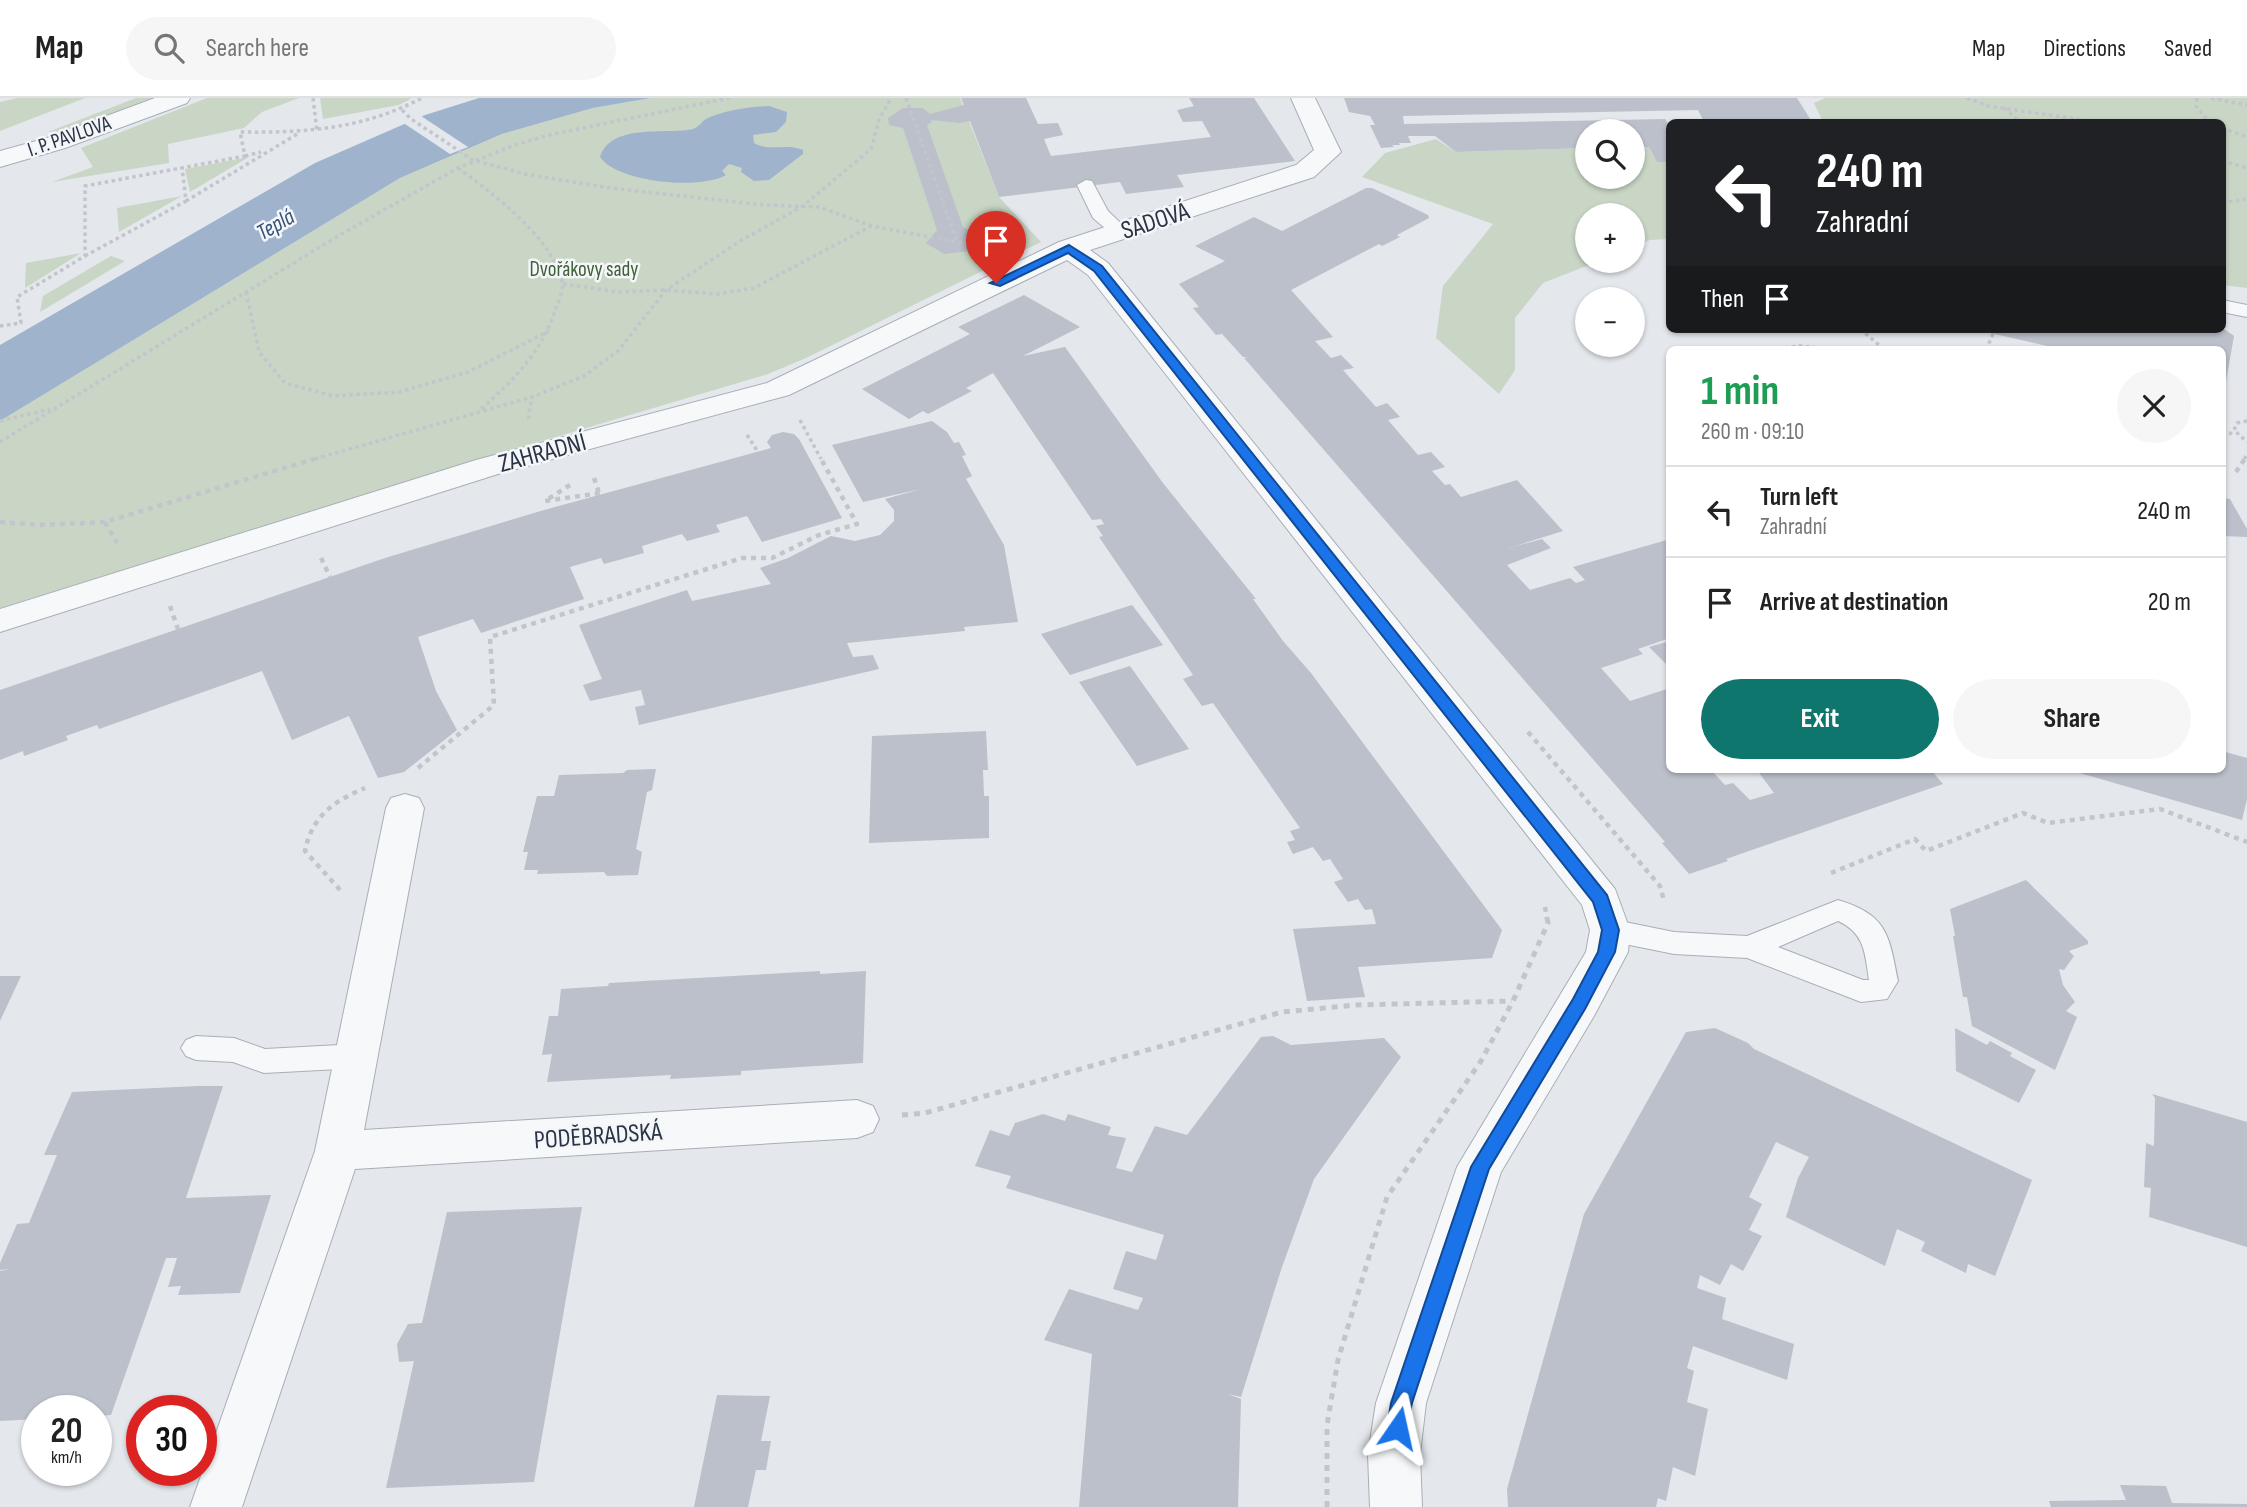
<!DOCTYPE html>
<html lang="en">
<head>
<meta charset="utf-8">
<style>
	body { margin:0; font-family:"Sofia Sans Condensed",sans-serif; background:#f6f6f6; color:#222; height:100vh; display:flex; flex-direction:column; font-size:26px; white-space:nowrap }
	* { box-sizing:border-box; margin:0 }
	p { font-size:23px; color:#767676 }
	.icon { flex:none; width:38px; height:38px; fill:none; stroke:currentColor; stroke-width:2; stroke-linecap:round; stroke-linejoin:round }
	.map { position:relative; flex:1; overflow:hidden }
	.drawer { position:absolute; left:1666px; top:248px; width:560px; height:427px; display:flex; flex-direction:column; background:#fff; border-radius:10px; box-shadow:0 2px 5px #0004 }
	.drawer>* { flex:none }
	.hud { position:absolute; left:1666px; top:21px; width:560px; height:214px; border-radius:10px; box-shadow:0 2px 5px #0004; background:#202124; color:#fff; overflow:hidden }
	.tools { position:absolute; left:1575px; top:21px; display:grid; gap:14px }
	.tools a { display:grid; place-items:center; width:70px; height:70px; border-radius:50%; background:#fff; box-shadow:0 2px 5px #0004; font-size:35px }
	.speed { position:absolute; left:21px; top:1297px; display:flex; gap:14px; font-size:35px; font-weight:700; text-align:center }
	.speed>* { display:grid; place-content:center; width:91px; height:91px; border-radius:50%; background:#fff; box-shadow:0 2px 5px #0004; line-height:1 }
	.speed small { font-size:18px; font-weight:400 }
	.speed .limit { border:10px solid #d22; background:#fff; color:#111 }
	.pin { position:absolute; display:grid; place-items:center; width:60px; height:60px; color:#fff; margin:-72px -30px; border-radius:50% 50% 50% 0; rotate:-45deg; box-shadow:0 0 7px #0007 }
	.pin .icon { rotate:45deg }
	.me { position:absolute; width:77px; margin:-38px; rotate:11deg; stroke-linejoin:round; filter:drop-shadow(0 0 5px #0008) }
	.turn { display:flex; align-items:center; gap:24px; height:147px; padding:0 35px; font-size:32px }
	.turn .icon { width:91px; height:91px; stroke-width:2.5 }
	.turn b { display:block; font-size:49px; line-height:60px }
	.then { display:flex; align-items:center; height:66px; padding:0 35px; background:#0003; gap:14px; font-size:26px }
	.round { display:grid; place-items:center; flex:none; width:74px; height:74px; border-radius:37px; background:#f6f6f6 }
	.headline { display:flex; align-items:center; justify-content:space-between; height:119px; padding:0 35px }
	h1 { font-size:42px; font-weight:700; line-height:52px; color:#1e9e55 }
	.cta { display:flex; gap:14px; margin-top:auto; padding:14px 35px }
	.cta a { flex:1; height:80px; border-radius:42px; background:#0f766e; color:#fff; font-size:28px; font-weight:700; line-height:80px; text-align:center }
	.cta a+a { background:#f6f6f6; color:#222 }
	ul { padding:0; list-style:none }
	li { display:flex; align-items:center; gap:21px; height:91px; padding:0 35px; border-top:2px solid #e0e0e0 }
	li div { flex:1 }
	li b { display:block; font-size:26px }
	li em { font-style:normal }
	header { display:flex; align-items:center; gap:42px; box-sizing:border-box; height:98px; padding:0 35px; background:#fff; border-bottom:2px solid #e0e0e0 }
	header strong { font-size:33px }
	nav { display:flex; gap:38px; margin-inline-start:auto; font-size:24px }
	.search { width:490px; height:63px; background:#f6f6f6; display:flex; align-items:center; gap:18px; box-sizing:border-box; padding:0 24px; border-radius:38px; color:#767676; font-size:26px }
	.map>svg:first-child { display:block }
	.green { fill:#c9d6c5 }
	.water { fill:#9fb4cc }
	.pier { fill:#e4e7ec }
	.building { fill:#bbc0ca }
	.lines { fill:none; stroke-linecap:round; stroke-linejoin:round }
	.lane-casing { stroke:#a9aeb7; stroke-width:2 }
	.street-casing { stroke:#a9aeb7; stroke-width:2 }
	.path-far2 { stroke:#c2c5cb; stroke-width:3.5; stroke-dasharray:3.5 3.5; stroke-linecap:butt }
	.path-far1 { stroke:#c2c5cb; stroke-width:4.5; stroke-dasharray:5 5; stroke-linecap:butt }
	.path { stroke:#c2c5cb; stroke-width:5; stroke-dasharray:6 6; stroke-linecap:butt }
	.lane { fill:#f7f8fa; fill-rule:evenodd }
	.street { fill:#f7f8fa; fill-rule:evenodd }
	.route { fill:#1a73e8; stroke:#114b97; stroke-width:2 }
	.labels { text-anchor:middle; stroke-width:5; stroke-linejoin:round; paint-order:stroke }
	.far-street-label { font-size:21px; fill:#2b3445; stroke:#f4f6f9 }
	.far-park-label { font-size:21px; fill:#3f6138; stroke:#f4f6f9 }
	.far-water-label { font-size:23px; font-style:italic; fill:#34527a; stroke:#f4f6f9 }
	.street-label { font-size:26px; fill:#2b3445; stroke:#f4f6f9 }
</style>
</head>
<body>
<header>
<strong>Map</strong>
<div class="search"><svg class="icon" aria-label="search" viewBox="0 0 24 24"><circle cx="10" cy="10" r="6"/><path d="M15 15l6 6"/></svg>Search here</div>
<nav><a>Map</a><a>Directions</a><a>Saved</a></nav>
</header>
<div class="map">
<svg width="2247" height="1409" viewBox="0 0 2247 1409">
	<rect width="100%" height="100%" fill="#e4e7ec"/>
	<!-- green -->
	<g class="green">
		<polygon points="17,0 85,0 0,33 0,4"/>
		<polygon points="136,0 155,0 59,35 48,34"/>
		<polygon points="299,0 262,14 244,30 168,46 169,65 52,84 93,69 81,50 207,0"/>
		<polygon points="320,0 412,0 399,7 323,21"/>
		<polygon points="651,0 960,0 999,99 1041,144 806,260 768,276 512,352 0,510 0,323 400,80 502,36 593,10"/>
		<polygon points="1825,0 2247,0 2247,190 2223,187 2222,24 1823,24 1814,5"/>
		<polygon points="1436,41 1456,54 1587,50 1587,79 1633,79 1633,49 1649,49 1657,64 1669,64 1669,141 1650,142 1633,149 1633,117 1587,117 1587,163 1599,163 1543,185 1515,220 1515,272 1499,296 1436,240 1443,188 1493,126 1362,79 1385,55"/>
		<polygon points="249,59 190,94 185,71"/>
		<polygon points="182,98 119,134 117,110"/>
		<polygon points="81,155 25,190 26,165"/>
		<polygon points="111,158 125,163 40,214 43,198"/>
	</g>
	<!-- water -->
	<g class="water">
		<polygon points="479,0 651,0 593,10 502,36 400,80 0,323 0,247 315,65 425,17"/>
		<path d="M769,8L787,14L786,24L776,34L753,37L754,45C769,54 786,45 803,52V56L769,82L754,83L741,74L742,70L729,66L722,73L726,77C701,92 618,85 600,59C611,24 670,37 693,31C699,29 701,24 706,21C724,12 749,9 769,8Z"/>
	</g>
	<!-- pier -->
	<polygon class="pier" points="421,18 468,49 450,56 402,24"/>
	<!-- building -->
	<g class="building">
		<polygon points="961,0 1026,0 1038,26 1058,25 1063,37 1044,41 1051,58 1211,39 1202,23 1183,24 1177,12 1194,8 1189,0 1254,0 1295,63 1177,77 1184,89 1126,96 1120,84 999,99 970,23 960,25 931,22 932,24 927,27 963,129 981,140 971,153 944,156 926,145 937,132 903,30 889,27 888,20 903,10 923,10 930,16 964,7"/>
		<polygon points="1344,0 1797,0 1812,24 1704,24 1698,12 1403,18 1404,26 1665,21 1670,28 1670,64 1657,64 1649,49 1633,49 1633,33 1587,33 1587,50 1456,54 1435,38 1408,38 1411,45 1399,45 1400,47 1392,47 1394,49 1381,50 1370,27 1375,27 1370,18 1349,14"/>
		<polygon points="1366,90 1372,90 1428,117 1429,120 1397,137 1400,139 1382,148 1379,146 1291,192 1333,239 1315,243 1331,260 1341,257 1354,270 1343,272 1376,309 1387,305 1400,319 1388,322 1418,357 1431,354 1445,369 1432,373 1445,387 1450,386 1461,399 1517,382 1563,433 1509,450 1542,441 1551,450 1507,467 1530,492 1570,480 1576,485 1585,482 1573,469 1670,441 1670,540 1638,551 1643,556 1601,570 1630,603 1670,590 1670,672 1711,672 1725,687 1733,685 1750,702 1774,695 1757,672 1931,672 1943,686 1726,761 1728,763 1689,776 1662,745 1665,744 1244,260 1248,259 1243,259 1222,236 1216,237 1193,210 1199,209 1179,186 1225,163 1195,148 1254,119 1282,133"/>
		<polygon points="1024,197 1080,229 1023,258 1065,249 1163,385 1256,501 1253,501 1283,543 1311,575 1502,832 1492,860 1358,869 1365,899 1307,903 1293,831 1376,826 1372,811 1365,812 1358,801 1348,804 1334,784 1343,781 1330,761 1323,763 1313,749 1293,756 1287,744 1295,742 1290,733 1300,730 1213,605 1202,608 1183,581 1193,577 1099,439 1103,438 1096,428 1104,426 1101,421 1092,422 993,275 966,290 972,293 928,316 923,313 909,321 862,291 970,236 958,229"/>
		<polygon points="1973,231 2224,231 2234,238 2225,289 2222,289 2222,252 2065,252"/>
		<polygon points="932,323 947,334 954,345 959,344 966,357 962,358 972,378 966,381 1004,447 1018,524 964,529 965,533 847,545 853,559 873,557 879,571 639,627 635,609 645,607 641,592 590,603 583,587 602,581 579,527 687,492 692,503 771,486 760,470 788,460 831,438 855,443 880,437 894,423 894,412 885,401 921,391 863,404 832,347"/>
		<polygon points="783,334 794,336 799,341 842,420 762,444 747,418 716,427 720,434 687,443 682,436 642,448 644,455 604,466 601,460 570,469 584,501 481,535 473,521 418,539 436,593 457,632 404,674 378,680 349,618 292,642 262,573 99,631 97,627 66,638 68,642 24,658 23,653 0,662 0,592 385,460 544,412 771,350 767,344 772,337"/>
		<polygon points="2222,400 2230,401 2247,431 2247,439 2222,438"/>
		<polygon points="1132,507 1163,547 1070,577 1041,536"/>
		<polygon points="1670,543 1670,564 1666,566 1649,549"/>
		<polygon points="1130,568 1189,651 1137,668 1079,584"/>
		<polygon points="986,633 988,672 983,672 984,698 989,698 989,740 869,745 872,638"/>
		<polygon points="2222,653 2247,660 2247,701 2242,722 2073,673 2222,672"/>
		<polygon points="656,671 652,692 647,694 636,751 642,754 638,777 607,778 604,774 537,776 538,772 524,772 528,754 523,754 537,698 554,698 559,677 623,675 627,672"/>
		<polygon points="2026,782 2088,843 2088,846 2069,853 2074,858 2064,872 2059,871 2063,887 2075,904 2066,913 2077,919 2055,972 1972,928 1967,899 1963,899 1953,838 1955,838 1950,811"/>
		<polygon points="820,873 820,876 866,873 863,965 741,973 741,977 670,981 671,977 547,984 552,956 542,957 549,918 558,918 561,891 608,888 609,885"/>
		<polygon points="0,878 21,878 0,923"/>
		<polygon points="1715,930 1748,945 1754,951 2032,1082 1995,1178 1968,1166 1966,1175 1921,1153 1925,1144 1897,1131 1885,1168 1786,1119 1798,1080 1809,1059 1776,1044 1749,1099 1762,1106 1749,1132 1762,1138 1743,1173 1731,1166 1720,1187 1700,1177 1697,1190 1726,1200 1722,1221 1794,1246 1787,1282 1693,1248 1687,1270 1694,1273 1687,1304 1708,1311 1695,1378 1673,1369 1666,1403 1658,1400 1656,1409 1508,1409 1507,1391 1584,1116 1686,934"/>
		<polygon points="1955,930 1987,947 1990,943 2012,955 2010,958 2036,972 2019,1005 1956,973"/>
		<polygon points="1273,938 1291,947 1384,940 1401,959 1314,1081 1282,1169 1241,1299 1228,1296 1241,1301 1238,1409 1079,1409 1092,1256 1044,1242 1069,1191 1138,1212 1143,1200 1113,1191 1126,1153 1156,1162 1164,1137 1006,1090 1011,1078 975,1068 990,1032 1009,1038 1015,1025 1043,1016 1065,1023 1068,1016 1111,1029 1108,1037 1126,1040 1116,1070 1132,1074 1155,1028 1187,1037 1261,939"/>
		<polygon points="198,988 223,988 186,1100 271,1097 240,1195 178,1197 181,1188 168,1189 177,1160 166,1160 111,1317 96,1318 96,1312 37,1312 37,1321 0,1323 0,1173 10,1171 0,1172 0,1165 17,1126 29,1125 57,1057 44,1057 72,994"/>
		<polygon points="2152,996 2247,1024 2247,1149 2149,1119 2151,1090 2144,1089 2146,1045 2154,1048 2155,1000"/>
		<polygon points="582,1109 534,1384 386,1390 414,1263 399,1264 397,1246 408,1226 422,1225 447,1114"/>
		<polygon points="717,1297 770,1298 761,1343 771,1343 766,1372 756,1372 748,1409 694,1409"/>
		<polygon points="2120,1387 2166,1388 2172,1405 2247,1406 2247,1409 2051,1409 2049,1403 2126,1402"/>
	</g>
	<g class="lines">
		<!-- lane casing -->
		<g class="lane-casing">
			<g id="lane">
				<polygon points="1086,82 1092,83 1108,113 1129,133 1127,137 1113,137 1093,120 1077,87"/>
				<polygon points="2222,202 2247,207 2247,219 2222,214"/>
				<path d="M1838,802C1887,817 1889,836 1898,883L1887,901L1861,904L1747,860L1674,856L1610,843L1600,840L1596,832L1600,824L1610,821L1674,834L1747,838ZM1838,823C1865,835 1865,856 1869,882H1863L1778,849Z"/>
				<polygon points="196,938 234,940 265,951 358,946 368,950 373,958 368,966 358,970 264,975 233,964 196,962 186,958 181,950 186,942"/>
			</g>
		</g>
		<!-- street casing -->
		<g class="street-casing">
			<g id="street">
				<polygon points="155,0 190,0 187,5 65,50 0,69 0,53 47,40"/>
				<polygon points="1291,0 1315,0 1341,54 1314,79 1090,152 1108,165 1615,791 1630,832 1628,854 1594,918 1501,1074 1426,1305 1420,1356 1422,1409 1370,1409 1368,1356 1376,1305 1457,1069 1586,854 1590,832 1582,807 1088,177 1067,162 789,297 498,376 0,534 0,511 476,362 767,285 1059,144 1296,67 1314,52"/>
				<polygon points="405,696 419,700 424,710 364,1032 857,1002 873,1008 879,1021 873,1034 857,1040 355,1071 242,1409 190,1409 315,1053 386,710 391,700"/>
			</g>
		</g>
		<!-- path-far2 -->
		<g class="path-far2">
			<polyline points="313,0 317,33"/>
			<polyline points="906,0 957,144"/>
			<polyline points="1967,0 1988,8 2096,24"/>
			<polyline points="2197,0 2196,8 2209,24"/>
			<polyline points="2211,0 2247,7"/>
			<polyline points="2004,10 2020,24"/>
			<polyline points="402,12 411,21 473,62 525,76 610,90 764,107 819,109 872,128 976,148 984,147"/>
			<polyline points="2222,30 2247,39"/>
			<polyline points="245,58 261,54"/>
			<polyline points="2222,63 2247,70"/>
			<path d="M458,70C492,95 553,140 562,184C564,192 559,202 556,210C542,254 514,282 480,312"/>
			<polyline points="186,103 299,35"/>
			<polyline points="2222,105 2247,101"/>
			<polyline points="85,158 186,103 182,69"/>
			<polyline points="563,186 619,194 666,192 717,196 754,190 871,128"/>
			<polyline points="246,194 259,254 285,285 333,298 399,294 468,274 549,233"/>
			<path d="M0,228L21,225L17,199L85,158V88L245,58L240,34C305,35 363,31 422,0"/>
			<polyline points="1860,231 1885,252"/>
			<polyline points="1764,252 1800,248 1837,252"/>
			<polyline points="1986,252 1995,231"/>
			<polyline points="528,321 532,299"/>
			<polyline points="800,322 821,361"/>
			<polyline points="0,323 50,311"/>
			<polyline points="2247,323 2237,325 2234,332 2247,344"/>
			<polyline points="2222,334 2235,336"/>
			<polyline points="747,337 758,354"/>
			<polyline points="0,344 338,138 458,70 512,48 549,37 729,0"/>
			<polyline points="315,361 532,299 584,278 618,253 666,192 740,143 803,108 871,51 879,22 891,0"/>
			<polyline points="2244,361 2247,357"/>
		</g>
		<!-- path-far1 -->
		<g class="path-far1">
			<polyline points="2236,374 2246,359"/>
			<polyline points="594,380 600,398"/>
			<polyline points="570,387 545,403 600,395"/>
			<polyline points="0,424 39,427 105,424 321,359"/>
			<polyline points="105,424 117,445"/>
			<polyline points="321,460 330,479"/>
			<polyline points="170,508 178,531"/>
			<polyline points="1528,634 1660,788 1664,803"/>
			<polyline points="418,670 494,607 490,539 742,460 772,460 819,437 857,426 820,359"/>
			<polyline points="1831,775 1915,741 1926,753 2023,715 2048,725 2160,711 2247,744"/>
			<path d="M340,792L305,753C312,718 334,703 365,690"/>
			<polyline points="1545,809 1547,821"/>
		</g>
		<!-- path -->
		<g class="path">
			<polyline points="902,1017 925,1015 1282,914 1356,907 1512,903"/>
			<polyline points="1327,1409 1327,1327 1338,1262 1387,1099 1481,963 1513,903 1548,825 1547,820"/>
		</g>
		<!-- lane -->
		<use href="#lane" class="lane"/>
		<!-- street -->
		<use href="#street" class="street"/>
	</g>
	<!-- route -->
	<polygon class="route" points="1069,147 1102,168 1607,797 1619,832 1615,854 1585,911 1489,1071 1412,1305 1405,1337 1398,1340 1390,1337 1387,1330 1391,1305 1471,1069 1573,901 1598,854 1602,832 1593,804 1094,173 1068,155 1000,188 990,185"/>
	<g class="labels">
		<!-- far-street labels -->
		<g class="far-street-label">
			<text transform="translate(69 38) rotate(-19)" y="7">I. P. PAVLOVA</text>
		</g>
		<!-- far-park labels -->
		<g class="far-park-label">
			<text x="584" y="178">Dvořákovy sady</text>
		</g>
		<!-- far-water labels -->
		<g class="far-water-label">
			<text transform="translate(275 126) rotate(-30)" y="8">Teplá</text>
		</g>
		<!-- street labels -->
		<g class="street-label">
			<text transform="translate(1155 122) rotate(-18)" y="9">SADOVÁ</text>
			<text transform="translate(542 354) rotate(-15)" y="9">ZAHRADNÍ</text>
			<text transform="translate(598 1037) rotate(-4)" y="9">PODĚBRADSKÁ</text>
		</g>
	</g>
</svg>
<div class="tools">
<a><svg class="icon" aria-label="search" viewBox="0 0 24 24"><circle cx="10" cy="10" r="6"/><path d="M15 15l6 6"/></svg></a>
<a>+</a>
<a>−</a>
</div>
<div class="speed"><div>20<small>km/h</small></div><div class="limit">30</div></div>
<div class="pin" style="left:996px;top:185px;background:#d93025"><svg class="icon" aria-label="arrive" viewBox="0 0 24 24"><path d="M6 21V4h12l-3 4 3 4H6"/></svg></div>
<svg class="me" style="left:1398px;top:1330px" viewBox="-20 -20 40 40"><path d="M0-17L14 15 0 8-14 15z" fill="#1a73e8" stroke="#fff" stroke-width="4"/></svg>
<div class="hud">
<div class="turn"><svg class="icon" aria-label="left" viewBox="0 0 24 24"><path d="M17 20v-9H6M10 6l-5 5 5 5"/></svg><div><b>240 m</b>Zahradní</div></div>
<div class="then">Then<svg class="icon" aria-label="arrive" viewBox="0 0 24 24"><path d="M6 21V4h12l-3 4 3 4H6"/></svg></div>
</div>
<section class="drawer">
<div class="headline"><div><h1>1 min</h1><p>260 m · 09:10</p></div><a class="round"><svg class="icon" aria-label="close" viewBox="0 0 24 24"><path d="M6 6l12 12M18 6L6 18"/></svg></a></div>
<ul>
<li><svg class="icon" aria-label="left" viewBox="0 0 24 24"><path d="M17 20v-9H6M10 6l-5 5 5 5"/></svg><div><b>Turn left</b><p>Zahradní</p></div><em>240 m</em></li>
<li><svg class="icon" aria-label="arrive" viewBox="0 0 24 24"><path d="M6 21V4h12l-3 4 3 4H6"/></svg><div><b>Arrive at destination</b></div><em>20 m</em></li>
</ul>
<div class="cta"><a>Exit</a><a>Share</a></div>
</section>
</div>
</body>
</html>
